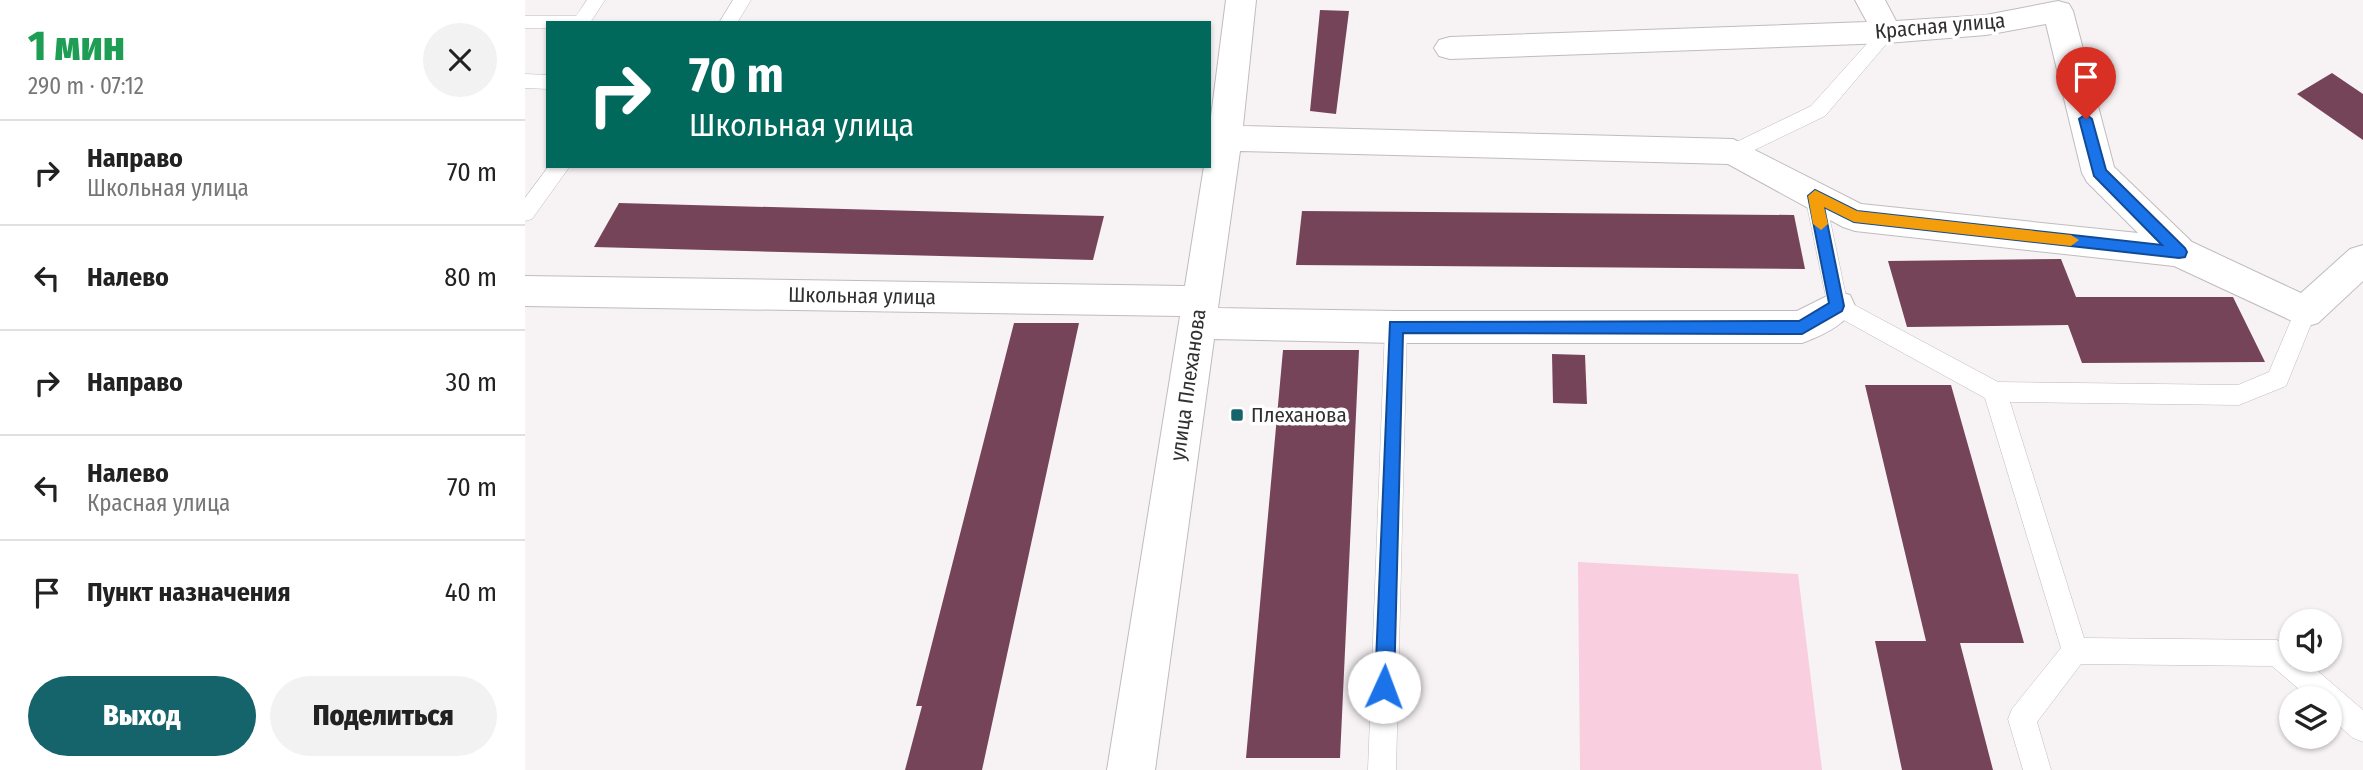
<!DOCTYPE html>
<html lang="ru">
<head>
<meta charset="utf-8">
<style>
	body { margin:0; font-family:"Fira Sans Condensed",sans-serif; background:#f2f2f2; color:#222; height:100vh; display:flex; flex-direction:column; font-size:26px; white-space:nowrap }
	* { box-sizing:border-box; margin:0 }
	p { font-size:23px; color:#767676 }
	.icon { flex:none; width:38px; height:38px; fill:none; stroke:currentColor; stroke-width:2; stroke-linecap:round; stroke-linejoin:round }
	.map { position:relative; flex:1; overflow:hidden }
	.side { display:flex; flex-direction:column; background:#fff; width:525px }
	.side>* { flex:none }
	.hud { position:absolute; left:21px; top:21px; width:665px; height:147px; border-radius:0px; box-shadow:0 2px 5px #0004; background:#00695c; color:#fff; overflow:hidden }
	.fabs { position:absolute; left:1754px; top:609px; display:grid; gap:14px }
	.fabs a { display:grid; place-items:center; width:63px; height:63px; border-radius:50%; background:#fff; box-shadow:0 2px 5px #0004; font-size:35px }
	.pin { position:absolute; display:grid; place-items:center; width:60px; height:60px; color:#fff; margin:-72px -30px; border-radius:50% 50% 50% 0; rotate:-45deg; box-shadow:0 0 7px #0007 }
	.pin .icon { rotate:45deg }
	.me { position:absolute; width:77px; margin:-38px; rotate:2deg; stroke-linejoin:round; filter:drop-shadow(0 0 5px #0008) }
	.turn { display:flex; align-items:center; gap:24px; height:147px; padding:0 28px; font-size:32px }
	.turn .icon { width:91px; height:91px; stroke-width:2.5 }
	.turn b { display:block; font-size:49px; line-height:60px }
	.round { display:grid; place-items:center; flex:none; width:74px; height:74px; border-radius:37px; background:#f2f2f2 }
	.summary { display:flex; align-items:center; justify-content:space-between; height:119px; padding:0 28px }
	h1 { font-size:42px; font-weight:800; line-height:52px; color:#1e9e55 }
	.button { display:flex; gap:14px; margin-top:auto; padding:14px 28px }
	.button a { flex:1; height:80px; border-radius:42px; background:#16646b; color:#fff; font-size:28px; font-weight:800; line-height:80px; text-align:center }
	.button a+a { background:#f2f2f2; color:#222 }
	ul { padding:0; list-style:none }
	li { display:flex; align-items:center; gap:21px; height:105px; padding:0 28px; border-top:2px solid #e0e0e0 }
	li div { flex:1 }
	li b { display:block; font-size:26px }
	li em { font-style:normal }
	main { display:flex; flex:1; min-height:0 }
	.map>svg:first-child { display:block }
	.green { fill:#f9cede }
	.building { fill:#764459 }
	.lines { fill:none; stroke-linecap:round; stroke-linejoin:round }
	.service-casing { stroke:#c0bcbe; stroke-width:1 }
	.minor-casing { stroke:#c0bcbe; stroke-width:2 }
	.service { fill:#fff; fill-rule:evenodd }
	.minor { fill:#fff; fill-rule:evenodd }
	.route { fill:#1a73e8; stroke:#114b97; stroke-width:2 }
	.slow { fill:#f59e0b }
	.poi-dot { fill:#16646b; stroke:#fff; stroke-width:2.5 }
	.labels { text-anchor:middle; stroke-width:7; stroke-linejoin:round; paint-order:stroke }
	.street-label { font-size:21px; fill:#312f30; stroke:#fff }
	.poi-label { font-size:21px; fill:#312f30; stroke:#fff; text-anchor:start }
</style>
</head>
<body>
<main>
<section class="side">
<div class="summary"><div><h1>1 мин</h1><p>290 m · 07:12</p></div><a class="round"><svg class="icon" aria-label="close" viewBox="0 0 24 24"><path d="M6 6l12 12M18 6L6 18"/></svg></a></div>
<ul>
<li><svg class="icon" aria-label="right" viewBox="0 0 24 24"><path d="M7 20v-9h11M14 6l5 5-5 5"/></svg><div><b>Направо</b><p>Школьная улица</p></div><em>70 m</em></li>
<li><svg class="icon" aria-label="left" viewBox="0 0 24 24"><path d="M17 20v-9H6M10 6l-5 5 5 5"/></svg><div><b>Налево</b></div><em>80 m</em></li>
<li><svg class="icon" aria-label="right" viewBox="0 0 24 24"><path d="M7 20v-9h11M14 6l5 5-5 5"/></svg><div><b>Направо</b></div><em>30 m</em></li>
<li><svg class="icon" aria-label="left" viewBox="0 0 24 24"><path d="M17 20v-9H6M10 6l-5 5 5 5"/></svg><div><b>Налево</b><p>Красная улица</p></div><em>70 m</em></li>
<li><svg class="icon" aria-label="arrive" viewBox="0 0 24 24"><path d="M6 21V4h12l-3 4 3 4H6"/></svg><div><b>Пункт назначения</b></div><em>40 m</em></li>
</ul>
<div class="button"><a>Выход</a><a>Поделиться</a></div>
</section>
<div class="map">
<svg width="1838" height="770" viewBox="0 0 1838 770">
	<rect width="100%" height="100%" fill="#f7f2f4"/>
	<!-- green -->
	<polygon class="green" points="1053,562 1273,574 1297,770 1055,770"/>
	<!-- building -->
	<g class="building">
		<polygon points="795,10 824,11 811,114 785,111"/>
		<polygon points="1807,73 1838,94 1838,140 1772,94"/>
		<polygon points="94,203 579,216 568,260 69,247"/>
		<polygon points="777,211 1269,215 1280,269 771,265"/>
		<polygon points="1536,259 1551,297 1708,297 1740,362 1557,363 1543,325 1382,327 1363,261"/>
		<polygon points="489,323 554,323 457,770 380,770 397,706 391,706"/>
		<polygon points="758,350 834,350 815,758 721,758"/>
		<polygon points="1027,354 1060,355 1062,404 1028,403"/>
		<polygon points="1340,385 1426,385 1499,643 1435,643 1468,770 1377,770 1350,641 1401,641"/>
	</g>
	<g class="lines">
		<!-- service casing -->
		<g class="service-casing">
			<g id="service">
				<polygon points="62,0 80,0 65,23 23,23 23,28 0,28 0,16 51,16"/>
				<polygon points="208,0 226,0 212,23 194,23"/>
				<polygon points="1362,26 1368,28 1371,32 1368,36 1300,116 1215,157 1208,159 1201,157 1198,152 1201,147 1286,106 1356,28"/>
				<polygon points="0,74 23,75 23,89 0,88"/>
				<polygon points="24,166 45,166 7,219 0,221 0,198"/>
				<polygon points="1290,188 1297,190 1300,196 1322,301 1473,382 1713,385 1744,372 1772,306 1780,303 1788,306 1791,312 1761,386 1714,405 1485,402 1559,638 1752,640 1766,648 1766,660 1780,660 1838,710 1838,742 1828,738 1804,717 1804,698 1784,698 1747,666 1556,664 1512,722 1526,770 1498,770 1483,719 1487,709 1536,648 1460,398 1304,312 1280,196 1283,190"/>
				<polygon points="871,318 879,320 882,327 871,770 843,770 860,327 863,320"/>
			</g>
		</g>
		<!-- minor casing -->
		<g class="minor-casing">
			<path id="minor" d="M701,0H731L718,126L1208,139L1336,204L1613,233L1562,182L1557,173L1521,24L1461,35L1362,43L925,59L914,56L909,48L914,40L925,37L1342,22L1330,0H1360L1371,21L1461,15L1533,1L1544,4L1548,11L1589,167L1667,242L1776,293L1825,249L1838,245V281L1793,323L1780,327L1649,266L1330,231L1318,227L1203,164L715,151L693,308L871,311H1272L1312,291L1325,295L1330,306C1321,325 1296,336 1277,343H871L689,339L630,770H582L655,316L0,306V276L660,286L679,166H684V132Z"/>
		</g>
		<!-- service -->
		<use href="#service" class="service"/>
		<!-- minor -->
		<use href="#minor" class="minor"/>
	</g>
	<!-- route -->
	<polygon class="route" points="1561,114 1567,119 1581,170 1660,248 1662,252 1660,257 1654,258 1329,222 1299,207 1319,306 1317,311 1277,334 878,333 869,687 866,693 859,696 853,693 850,687 865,322 1274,321 1304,303 1283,196 1290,190 1332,211 1637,245 1569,176 1554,119"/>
	<!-- slow -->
	<polygon class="slow" points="1290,190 1332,211 1546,235 1554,240 1546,246 1329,222 1299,207 1303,224 1296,230 1288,224 1283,196"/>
	<!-- markers -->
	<rect class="poi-dot" x="705" y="408" width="14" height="14" rx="3.5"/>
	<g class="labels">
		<!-- street labels -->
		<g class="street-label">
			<text transform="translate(1415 26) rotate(-5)" y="7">Красная улица</text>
			<text transform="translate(337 296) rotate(1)" y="7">Школьная улица</text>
			<text transform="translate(663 385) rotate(-82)" y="7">улица Плеханова</text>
		</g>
		<!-- poi labels -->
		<g class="poi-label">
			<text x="726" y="422">Плеханова</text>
		</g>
	</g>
</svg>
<div class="fabs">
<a><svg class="icon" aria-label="sound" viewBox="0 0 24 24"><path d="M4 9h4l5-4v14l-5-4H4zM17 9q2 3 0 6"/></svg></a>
<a><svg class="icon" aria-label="layers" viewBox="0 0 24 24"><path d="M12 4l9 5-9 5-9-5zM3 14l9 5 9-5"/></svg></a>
</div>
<div class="pin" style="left:1561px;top:119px;background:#d93025"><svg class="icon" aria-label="arrive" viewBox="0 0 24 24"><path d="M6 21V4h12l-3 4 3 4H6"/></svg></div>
<svg class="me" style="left:859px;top:687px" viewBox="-20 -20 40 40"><circle r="19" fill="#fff"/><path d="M0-13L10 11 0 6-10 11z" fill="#1a73e8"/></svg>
<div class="hud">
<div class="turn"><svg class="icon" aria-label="right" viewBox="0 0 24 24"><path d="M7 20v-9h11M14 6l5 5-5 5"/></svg><div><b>70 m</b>Школьная улица</div></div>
</div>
</div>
</main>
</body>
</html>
